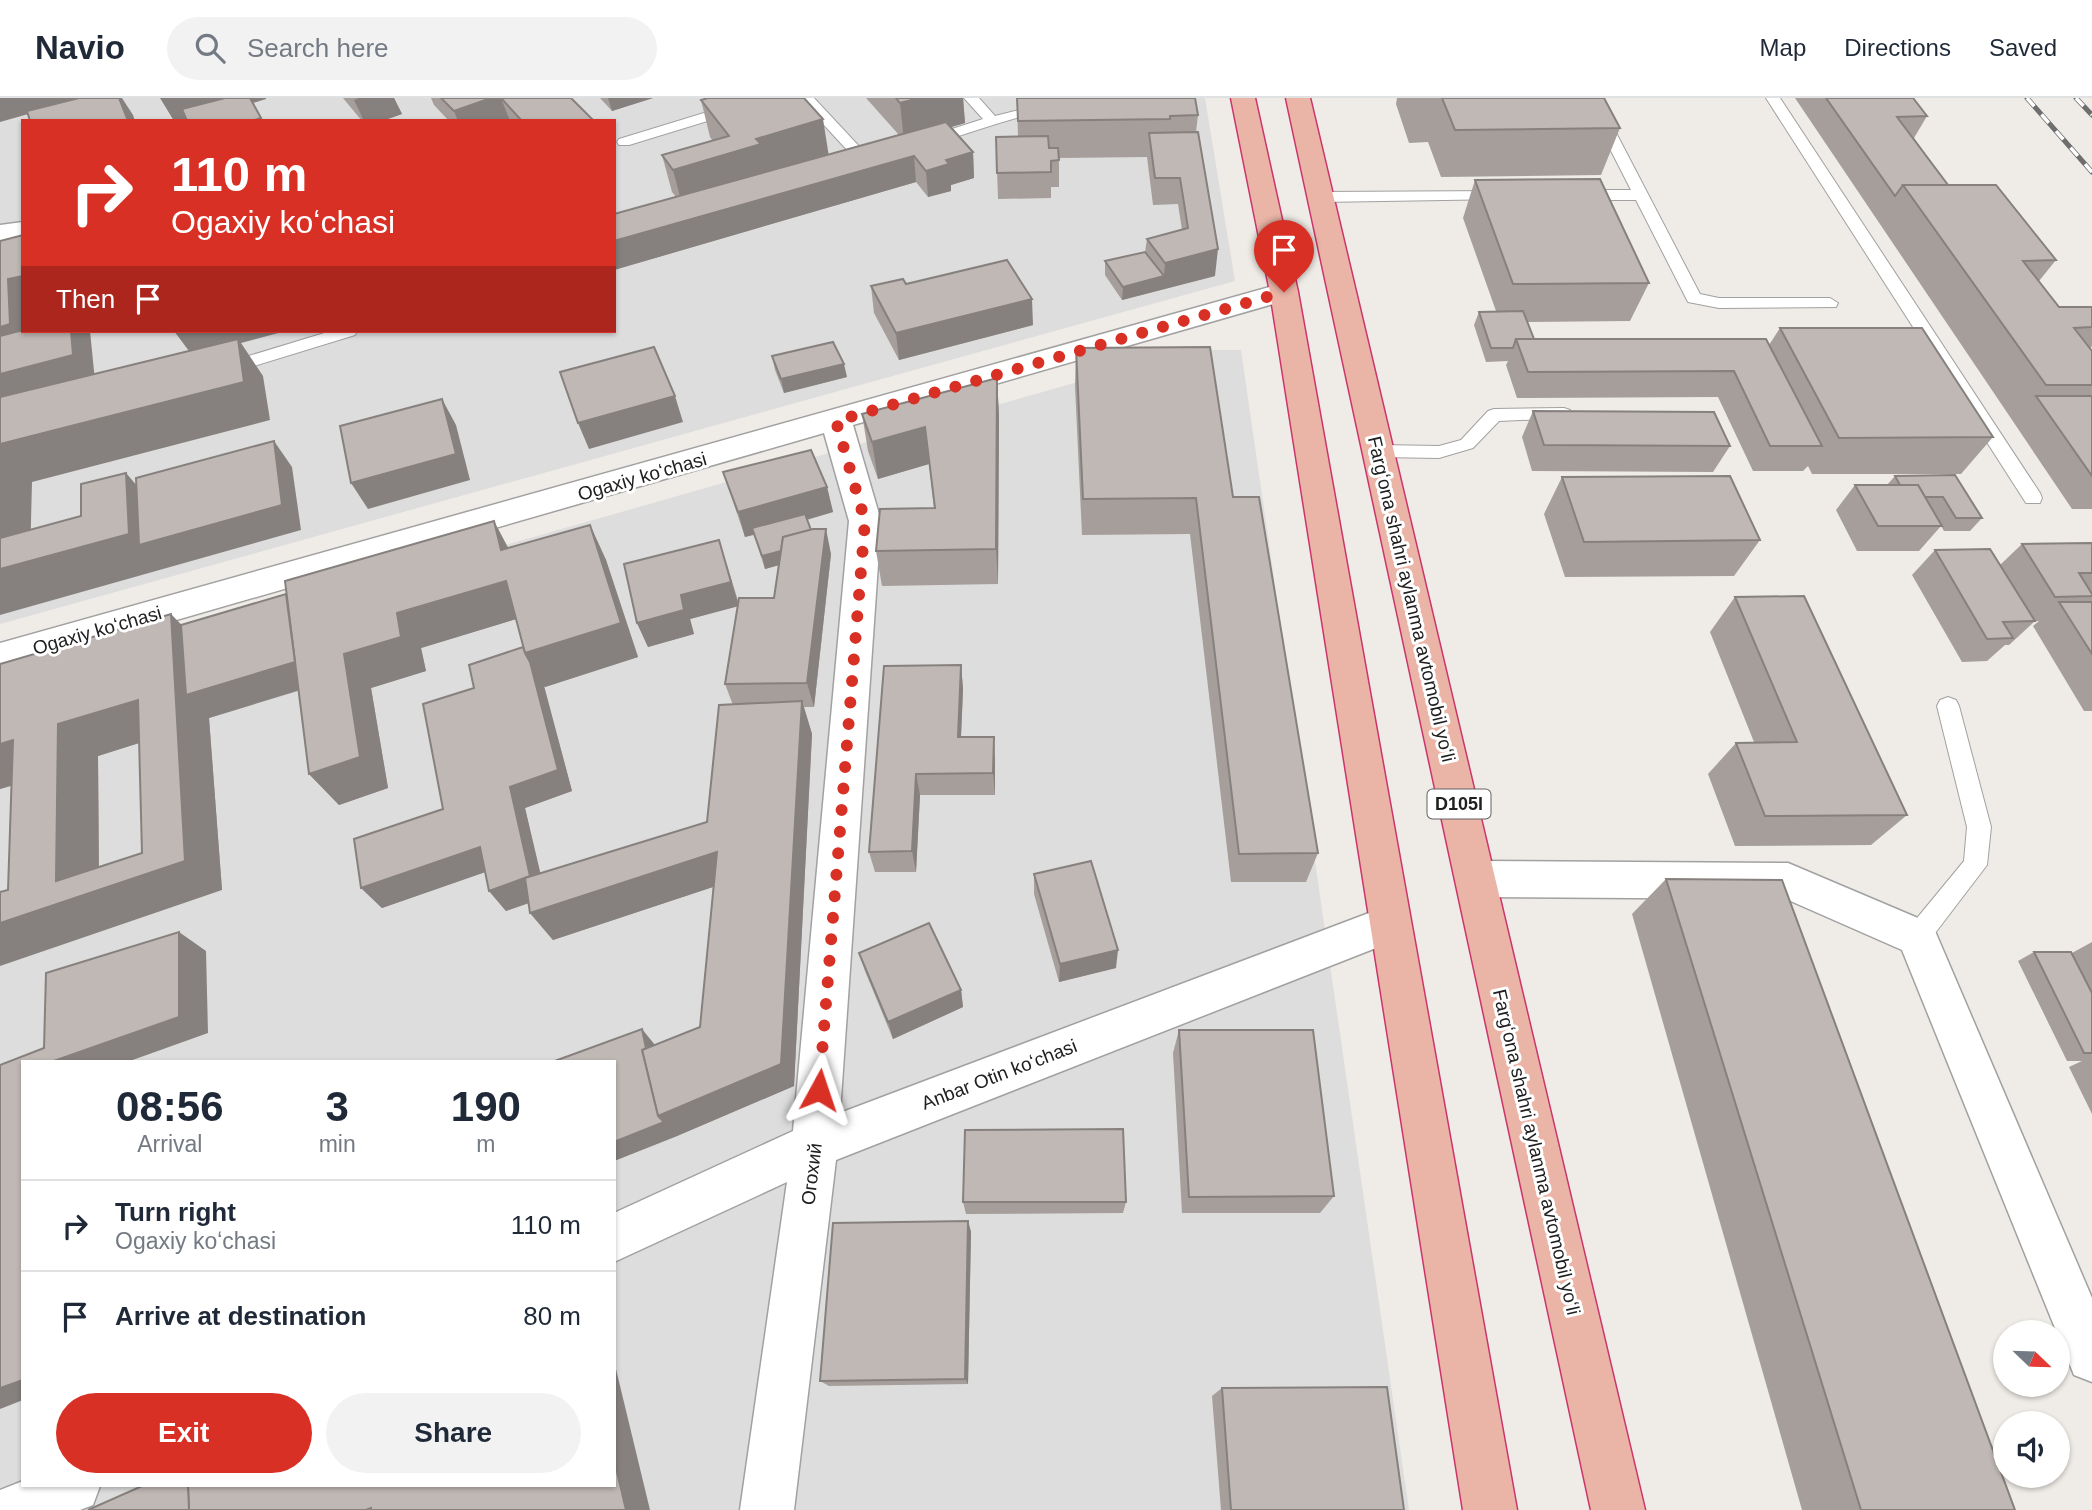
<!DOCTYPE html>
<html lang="en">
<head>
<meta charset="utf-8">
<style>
	body { margin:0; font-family:Helvetica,sans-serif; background:#f2f2f3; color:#1f2937; height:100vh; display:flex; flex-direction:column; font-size:26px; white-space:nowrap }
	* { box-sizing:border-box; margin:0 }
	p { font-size:23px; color:#747a83 }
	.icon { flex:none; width:38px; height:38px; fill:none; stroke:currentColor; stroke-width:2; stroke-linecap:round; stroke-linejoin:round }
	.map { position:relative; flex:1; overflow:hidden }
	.drawer { position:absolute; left:21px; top:962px; width:595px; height:427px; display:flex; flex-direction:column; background:#fff; border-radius:0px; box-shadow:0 2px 5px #0004 }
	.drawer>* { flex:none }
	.hud { position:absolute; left:21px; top:21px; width:595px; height:214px; border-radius:0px; box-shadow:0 2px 5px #0004; background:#d93025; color:#fff; overflow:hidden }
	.needle { width:46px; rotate:113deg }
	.tools { position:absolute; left:1993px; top:1222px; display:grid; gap:14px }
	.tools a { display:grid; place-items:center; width:77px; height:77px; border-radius:50%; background:#fff; box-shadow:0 2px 5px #0004; font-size:35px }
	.pin { position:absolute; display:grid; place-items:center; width:60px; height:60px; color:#fff; margin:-72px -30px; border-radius:50% 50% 50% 0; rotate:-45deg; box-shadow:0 0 7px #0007 }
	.pin .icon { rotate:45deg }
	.me { position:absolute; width:77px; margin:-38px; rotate:5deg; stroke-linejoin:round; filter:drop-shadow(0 0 5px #0008) }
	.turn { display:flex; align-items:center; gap:24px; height:147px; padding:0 35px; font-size:32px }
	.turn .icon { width:91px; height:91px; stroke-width:2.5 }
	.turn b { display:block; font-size:49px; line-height:60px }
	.then { display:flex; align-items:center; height:66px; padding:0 35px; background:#0003; gap:14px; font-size:26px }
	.eta { display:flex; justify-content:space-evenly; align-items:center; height:119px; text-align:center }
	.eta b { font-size:42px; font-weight:700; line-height:49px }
	.action { display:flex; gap:14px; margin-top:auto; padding:14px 35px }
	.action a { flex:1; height:80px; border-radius:42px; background:#d93025; color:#fff; font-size:28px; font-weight:700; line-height:80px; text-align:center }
	.action a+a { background:#f2f2f3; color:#1f2937 }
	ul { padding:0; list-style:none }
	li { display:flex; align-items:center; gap:21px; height:91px; padding:0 35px; border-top:2px solid #e0e1e3 }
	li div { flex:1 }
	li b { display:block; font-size:26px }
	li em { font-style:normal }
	header { display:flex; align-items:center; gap:42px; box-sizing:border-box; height:98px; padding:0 35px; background:#fff; border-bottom:2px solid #e0e1e3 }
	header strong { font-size:33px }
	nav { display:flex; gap:38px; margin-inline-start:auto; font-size:24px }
	.search { width:490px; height:63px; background:#f2f2f3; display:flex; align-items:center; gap:18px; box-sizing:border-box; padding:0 24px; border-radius:38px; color:#747a83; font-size:26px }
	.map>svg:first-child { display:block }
	.residential { fill:#ddd; fill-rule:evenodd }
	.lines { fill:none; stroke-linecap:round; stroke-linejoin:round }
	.service-casing { stroke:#a1a1a1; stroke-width:2 }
	.minor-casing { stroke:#a1a1a1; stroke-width:3 }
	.trunk-casing { stroke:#cc356c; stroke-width:3 }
	.service { fill:#fff; fill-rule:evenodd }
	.minor { fill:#fff; fill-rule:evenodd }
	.trunk { fill:#eab4a6; fill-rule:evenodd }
	.rail-casing { stroke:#6e6e6e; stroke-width:5 }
	.rail { stroke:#fff; stroke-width:3.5; stroke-dasharray:11; stroke-linecap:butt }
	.wall { fill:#a59e9b; fill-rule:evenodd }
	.shaded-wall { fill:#86817e }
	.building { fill:#c0b8b4; stroke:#86817e; stroke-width:2; fill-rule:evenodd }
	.route { stroke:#d93025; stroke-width:12; stroke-dasharray:0 21.6 }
	.labels { text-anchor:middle; stroke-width:6; stroke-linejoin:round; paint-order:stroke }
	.shield { fill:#fff; stroke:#636363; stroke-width:2 }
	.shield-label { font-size:18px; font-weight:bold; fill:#202020 }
	.street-label { font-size:19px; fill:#202020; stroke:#fff }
</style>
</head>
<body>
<header>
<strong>Navio</strong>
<div class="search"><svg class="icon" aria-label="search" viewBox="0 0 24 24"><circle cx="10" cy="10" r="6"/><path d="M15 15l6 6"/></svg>Search here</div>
<nav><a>Map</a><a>Directions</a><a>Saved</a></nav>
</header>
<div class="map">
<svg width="2092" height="1412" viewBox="0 0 2092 1412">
	<rect width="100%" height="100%" fill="#efece7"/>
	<!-- residential -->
	<g class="residential">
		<path d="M0,0H1205L1235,183L0,526ZM23,23H614V233H23Z"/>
		<path d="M1190,252H1241L1409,1412H0V591ZM23,964H614V1388H23Z"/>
	</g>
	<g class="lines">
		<!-- service casing -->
		<g class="service-casing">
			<g id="service">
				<polygon points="753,0 775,0 773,3 629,47 619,47 617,44 619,41"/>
				<polygon points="799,0 814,0 870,60 872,63 870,66 860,66"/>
				<path d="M964,0H979L995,18L1067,0H1116C1106,9 1083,6 1069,8C1024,15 978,32 934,46H924L922,43L924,40L983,21Z"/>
				<polygon points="1584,0 1598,0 1700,196 1719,200 1830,200 1838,205 1836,209 1719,210 1688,204 1636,102 1578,102 1570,97 1578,92 1631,92"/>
				<polygon points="1766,0 1780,0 2040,395 2042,400 2040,405 2026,405"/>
				<polygon points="1501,93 1506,95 1509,98 1506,101 1321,104 1313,99 1321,94"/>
				<polygon points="331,233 357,233 355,237 231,275 219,275 216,271 219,267"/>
				<polygon points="1564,310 1570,312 1573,316 1570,320 1499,323 1473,350 1439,360 1379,359 1372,357 1370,353 1372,349 1379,347 1439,348 1461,342 1488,313 1494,311"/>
				<polygon points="1948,599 1956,602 1959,608 1991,729 1987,767 1926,847 1917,850 1908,847 1905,839 1908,831 1964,763 1967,729 1937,608 1940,602"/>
			</g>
		</g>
		<!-- minor casing -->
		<g class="minor-casing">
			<g id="minor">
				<polygon points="23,124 23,140 0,143 0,127"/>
				<polygon points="1284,185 1294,188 1298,194 1294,200 853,327 881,423 840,1015 1390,807 1404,813 1411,826 1404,839 836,1062 794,1412 740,1412 787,1084 614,1164 614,1115 793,1033 849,423 824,335 0,573 0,545"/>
				<polygon points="1476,763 1788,765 1932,826 2092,1200 2092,1284 2074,1277 1902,852 1786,801 1476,799 1462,794 1456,781 1462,768"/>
				<polygon points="23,1383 23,1388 100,1388 93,1407 80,1412 0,1412 0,1392"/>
			</g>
		</g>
		<!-- trunk casing -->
		<g class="trunk-casing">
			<g id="trunk">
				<polygon points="1231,0 1255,0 1298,194 1517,1412 1463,1412 1270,194"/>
				<polygon points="1286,0 1310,0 1645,1412 1591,1412"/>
			</g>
		</g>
		<!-- service -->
		<use href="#service" class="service"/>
		<!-- minor -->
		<use href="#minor" class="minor"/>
		<!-- trunk -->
		<use href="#trunk" class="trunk"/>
		<!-- rail casing -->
		<g class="rail-casing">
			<g id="rail">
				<polyline points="2027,0 2092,74"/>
				<polyline points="2076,0 2092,17"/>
			</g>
		</g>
		<!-- rail -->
		<use href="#rail" class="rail"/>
	</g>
	<!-- wall -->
	<g class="wall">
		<polygon points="343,0 394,0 402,16 382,23 362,23"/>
		<polygon points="431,0 571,0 594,23 449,23 434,7"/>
		<polygon points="600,0 653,0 612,13"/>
		<polygon points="866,0 963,0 965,25 951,29 973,54 974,80 951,87 951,93 928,99 916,84 614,172 614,116 676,99 672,94 662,57 712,42 710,39 701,2 829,57 899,37"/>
		<polygon points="1017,0 1198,17 1196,34 1215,178 1122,202 1105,177 1105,163 1145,154 1147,141 1182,132 1178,106 1153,107 1147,59 1059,60 1059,89 1051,89 1051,100 998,101 996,39 1018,39"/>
		<polygon points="1397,0 1604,0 1620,30 1601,77 1441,79 1428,44 1409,45 1396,6"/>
		<polygon points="1795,0 1913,0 1927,18 1914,40 1948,87 2056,162 2039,183 2059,209 2092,209 2092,248 2090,251 2092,253 2092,411 2072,411"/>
		<polygon points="1475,82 1649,185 1630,223 1527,224 1534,241 1769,247 1780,230 1993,339 1961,376 1812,376 1808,368 1803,373 1753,373 1718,299 1517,300 1506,267 1508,263 1486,264 1474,227 1479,214 1496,213 1463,120"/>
		<polygon points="906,186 1033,227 899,262 874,215 871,188"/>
		<polygon points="1076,250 1233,399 1318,755 1306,784 1231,784 1190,436 1082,437 1075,288"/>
		<polygon points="772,258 847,279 784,295 775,272"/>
		<polygon points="997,280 999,318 998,486 882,488 876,453 934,410 929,366 878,381 868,353 862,316"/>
		<polygon points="1533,313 1730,348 1713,374 1532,373 1522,339"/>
		<path d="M723,374L827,389L833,414L807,422L811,432L831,456L814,609H804L812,636L794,988L677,1038L614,1063V964L700,929L713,789L553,842L530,815L529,805L506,813L489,793L485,774L382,810L361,790L443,711L474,590L523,549L516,521L421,550L426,573L371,590L388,690L339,707L309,676L298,593L209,620L222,792H8L11,688L0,691V566L181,527L509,450L590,427L606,462L638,559L545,589L544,588L572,693L525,710L540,775L707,724L733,607L725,586L738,508L690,521L694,536L648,549L637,525L727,467L739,506L774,500L779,467L765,471L754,437L745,439ZM139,645L142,755L99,769L98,658Z"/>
		<polygon points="1955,377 1982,420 1970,433 1944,433 1941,428 1919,453 1857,453 1836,412 1855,387 1887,387 1895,378"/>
		<polygon points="1562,379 1760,442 1734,478 1565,479 1544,416"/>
		<polygon points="2092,445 2092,613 2084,613 2033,528 2039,523 2035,523 2009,547 2005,547 1987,563 1962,564 1912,477 1935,452 2000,467 2022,446"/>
		<polygon points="1735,499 1907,717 1871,747 1735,748 1708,676 1736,645 1754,644 1710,534"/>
		<polygon points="961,567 963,591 961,639 995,661 995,697 920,697 916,774 875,774 869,754"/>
		<polygon points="1034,776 1116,870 1059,884 1034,796"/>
		<polygon points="1666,781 2015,1412 1802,1412 1632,816"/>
		<polygon points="2092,844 2092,1016 2069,969 2082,963 2067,963 2018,863 2034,854 2072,855"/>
		<polygon points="859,855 961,892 963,909 893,941 865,873"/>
		<polygon points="1179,932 1334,1098 1320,1115 1182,1115 1173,955"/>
		<polygon points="963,1104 1126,1104 1123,1115 966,1116"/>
		<polygon points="968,1123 971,1134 968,1286 829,1288 820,1283"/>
		<polygon points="1222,1290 1404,1412 1221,1412 1212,1298"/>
	</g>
	<!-- shaded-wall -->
	<g class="shaded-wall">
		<polygon points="0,0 85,0 0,24"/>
		<polygon points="119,0 122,0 133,17 135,23 127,23"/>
		<polygon points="160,0 266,0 266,1 253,5 263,23 252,23 253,5 186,23 174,23"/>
		<polygon points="359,0 394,0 402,16 382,23 364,23 354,2"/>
		<polygon points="491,0 529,0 501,0 510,23 458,23 454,13"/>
		<polygon points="608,0 653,0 612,13"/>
		<polygon points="919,0 963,0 965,25 904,43 900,5"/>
		<polygon points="823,21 829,59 683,110 673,72 756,41"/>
		<polygon points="973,54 974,80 951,87 951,93 928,99 926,73 946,62"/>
		<polygon points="914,58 916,84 614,172 614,143"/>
		<polygon points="1218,151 1215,178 1122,202 1123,189 1164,178 1165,165"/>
		<polygon points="23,178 23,233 0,261 0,229 8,181"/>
		<polygon points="1032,201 1033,227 899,262 896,235"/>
		<polygon points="71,233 90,233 95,283 0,308 0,276"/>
		<polygon points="174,233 286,233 241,245 263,278 270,322 32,384 30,463 129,436 126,375 157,411 274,343 292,369 301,432 0,517 0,346 192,257"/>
		<polygon points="844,266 847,279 784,295 781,281"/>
		<polygon points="997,280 999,318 998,486 996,451"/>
		<polygon points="675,298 683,324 589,351 578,325"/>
		<polygon points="442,301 456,327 470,382 368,411 351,385"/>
		<polygon points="925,329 929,366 878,381 872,344"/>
		<polygon points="827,389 833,414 745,439 738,414"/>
		<polygon points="494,423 513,459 501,452"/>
		<polygon points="590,427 606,462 638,559 545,589 544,588 572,693 525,710 546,799 506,813 489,793 510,689 525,555"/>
		<polygon points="826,431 831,456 814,609 807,585"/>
		<polygon points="719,442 739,508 690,521 694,536 648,549 637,525"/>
		<polygon points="816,443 819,456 765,471 762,458"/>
		<polygon points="506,483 526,518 421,550 426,573 371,590 388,690 339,707 309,676 344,556 397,515"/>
		<polygon points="171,516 204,550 302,562 322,585 209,620 222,792 0,868 0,825 56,783 58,626 138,602 174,634 98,658 99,792 185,763"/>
		<polygon points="961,567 963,591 960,661 958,639"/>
		<polygon points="802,603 812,636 794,988 677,1038 614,1063 614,1044 658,1018 642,931 655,947 781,966"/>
		<polygon points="994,639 995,661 995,697 993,675"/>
		<polygon points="13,642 55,674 0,691 0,646"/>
		<polygon points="916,676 920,697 916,774 912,753"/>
		<polygon points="480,749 497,770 382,810 361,790"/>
		<polygon points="717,754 731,783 553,842 530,815"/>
		<polygon points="179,834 206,853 208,935 127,964 51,964"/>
		<polygon points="1118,852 1116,870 1059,884 1060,866"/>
		<polygon points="961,892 963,909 893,941 888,924"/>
		<polygon points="968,1123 971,1134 968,1286 965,1281"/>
		<polygon points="614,1263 650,1412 626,1412 614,1361"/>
		<polygon points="23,1282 23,1302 0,1311 0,1290"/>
	</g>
	<!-- building -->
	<g class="building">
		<polygon points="79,0 119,0 128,23 30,23 27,13"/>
		<polygon points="225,0 250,0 261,20 252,23 187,23 182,11"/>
		<polygon points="441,0 491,0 454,13"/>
		<polygon points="501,0 571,0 594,23 522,23"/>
		<polygon points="708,0 804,0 823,21 756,41 761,46 673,72 662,57 729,38 701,2"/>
		<polygon points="896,0 919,0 900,5"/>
		<polygon points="1017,0 1195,0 1198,17 1170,18 1170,21 1018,23"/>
		<polygon points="1442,0 1604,0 1620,30 1455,32"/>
		<polygon points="1826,0 1913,0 1927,18 1897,19 1948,87 1903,87 1895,98"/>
		<polygon points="946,24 973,54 946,62 949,66 926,73 914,58 614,143 614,116"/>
		<polygon points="1198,34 1218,151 1165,165 1147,141 1188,130 1180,80 1155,80 1149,35"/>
		<polygon points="1048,38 1049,50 1058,50 1059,62 1051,63 1051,74 997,75 996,39"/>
		<polygon points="1600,81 1649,185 1513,186 1475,82"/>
		<polygon points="1903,87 1996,87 2056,162 2023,163 2059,209 2092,209 2092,229 2074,230 2092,253 2092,287 2046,287"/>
		<polygon points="23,137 23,178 8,181 10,226 0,229 0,143"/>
		<polygon points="1145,154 1164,178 1123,189 1105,163"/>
		<polygon points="1007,162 1032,201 896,235 871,188 903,181 906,186"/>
		<polygon points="1523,213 1534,241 1516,241 1513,250 1491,250 1479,214"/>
		<polygon points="1780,230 1922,230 1993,339 1839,340"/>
		<polygon points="23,232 71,233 73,257 0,276 0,238"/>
		<polygon points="238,241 244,284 0,346 0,299"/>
		<polygon points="1516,241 1766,241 1822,348 1770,348 1734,273 1528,274"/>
		<polygon points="833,244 844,266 781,281 772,258"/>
		<polygon points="654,249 675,298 578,325 560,274"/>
		<polygon points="1210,249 1233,399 1259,399 1318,755 1239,756 1196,400 1083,401 1076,250"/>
		<polygon points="997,280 996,451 876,453 880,411 935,410 925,329 872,344 862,316"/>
		<polygon points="2036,298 2092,298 2092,378"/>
		<polygon points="442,301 456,356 351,385 340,328"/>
		<polygon points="1533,313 1714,314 1730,348 1544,347"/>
		<polygon points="274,343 282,407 139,447 136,380"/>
		<polygon points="811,352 827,389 738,414 723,374"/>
		<polygon points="126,375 129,436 0,471 0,440 81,418 81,386"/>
		<polygon points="1955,377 1982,420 1956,420 1943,399 1925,399 1918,387 1900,387 1895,378"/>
		<polygon points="1730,378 1760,442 1584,444 1562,379"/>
		<polygon points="1855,387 1918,387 1942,428 1878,428"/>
		<polygon points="805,416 811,432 783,439 781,453 762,458 752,430"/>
		<polygon points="494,423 501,452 590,427 621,525 525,555 506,483 397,515 401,539 344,556 360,659 309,676 285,483"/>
		<polygon points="813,431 826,431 807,585 725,586 739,500 774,500 783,439"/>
		<polygon points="719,442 731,484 681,497 684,512 637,525 624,466"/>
		<polygon points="2092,445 2092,475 2079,475 2092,496 2092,498 2055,499 2022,446"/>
		<polygon points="1990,451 2035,523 2003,524 2013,540 1987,541 1935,452"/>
		<polygon points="286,496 295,564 186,597 181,527"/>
		<polygon points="1804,498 1907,717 1765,718 1736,645 1797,644 1735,499"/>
		<polygon points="2059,504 2092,504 2092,556"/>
		<path d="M171,516L185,763L0,825V794L8,792L13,642L0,646V566ZM138,602L142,755L56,783L58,626Z"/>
		<polygon points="523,549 525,555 530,564 558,672 510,689 530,778 489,793 480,749 361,790 354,741 443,711 423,606 474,590 469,567"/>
		<polygon points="961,567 958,639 994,639 993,675 916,676 912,753 869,754 884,568"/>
		<polygon points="802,603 781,966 658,1018 642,952 700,929 717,754 530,815 525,780 707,724 719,607"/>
		<polygon points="1091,763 1118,852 1060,866 1034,776"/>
		<polygon points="1666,781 1782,782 2015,1412 1861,1412"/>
		<polygon points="929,825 961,892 888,924 859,855"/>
		<polygon points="179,834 179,919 51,964 23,964 23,1282 0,1290 0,967 44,950 46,875"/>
		<polygon points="2034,854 2071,854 2092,895 2092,955 2084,955"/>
		<polygon points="642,931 646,950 642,952 658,1018 664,1024 614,1044 614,964 552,964"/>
		<polygon points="1179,932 1313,932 1334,1098 1189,1099"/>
		<polygon points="1123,1031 1126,1104 963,1104 965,1032"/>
		<polygon points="968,1123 965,1281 820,1283 833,1125"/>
		<polygon points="1387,1289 1404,1412 1231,1412 1222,1290"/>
		<polygon points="614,1361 626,1412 371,1412 371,1410 366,1412 189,1412 188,1388 614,1388"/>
		<polygon points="142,1388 188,1388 189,1412 88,1412"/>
	</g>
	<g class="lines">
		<!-- route -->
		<polyline class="route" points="819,992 865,423 836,323 1284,194"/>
	</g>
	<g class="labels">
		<!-- shield labels -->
		<rect class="shield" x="1427.5" y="691.5" width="63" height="29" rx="5"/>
		<g class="shield-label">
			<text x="1459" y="712">D105l</text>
		</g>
		<!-- street labels -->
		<g class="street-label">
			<text transform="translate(642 378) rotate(-16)" y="7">Ogaxiy koʻchasi</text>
			<text transform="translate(1412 501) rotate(77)" y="7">Fargʻona shahri aylanma avtomobil yoʻli</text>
			<text transform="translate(97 532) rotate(-16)" y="7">Ogaxiy koʻchasi</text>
			<text transform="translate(999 976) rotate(-21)" y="7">Anbar Otin koʻchasi</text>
			<text transform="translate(1537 1054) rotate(77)" y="7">Fargʻona shahri aylanma avtomobil yoʻli</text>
			<text transform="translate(811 1076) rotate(-83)" y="7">Огохий</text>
		</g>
	</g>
</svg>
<div class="tools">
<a><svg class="needle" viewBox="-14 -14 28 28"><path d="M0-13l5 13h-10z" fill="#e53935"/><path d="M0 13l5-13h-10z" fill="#747a83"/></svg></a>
<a><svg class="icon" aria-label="sound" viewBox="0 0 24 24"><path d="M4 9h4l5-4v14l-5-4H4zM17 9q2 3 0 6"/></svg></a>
</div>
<div class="pin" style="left:1284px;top:194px;background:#d93025"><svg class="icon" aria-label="arrive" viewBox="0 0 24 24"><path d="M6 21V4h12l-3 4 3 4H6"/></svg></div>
<svg class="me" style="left:819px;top:992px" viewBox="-20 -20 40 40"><path d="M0-17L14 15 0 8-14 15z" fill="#d93025" stroke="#fff" stroke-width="4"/></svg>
<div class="hud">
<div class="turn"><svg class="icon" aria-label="right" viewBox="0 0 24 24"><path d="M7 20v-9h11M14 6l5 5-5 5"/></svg><div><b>110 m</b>Ogaxiy koʻchasi</div></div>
<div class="then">Then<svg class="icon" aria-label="arrive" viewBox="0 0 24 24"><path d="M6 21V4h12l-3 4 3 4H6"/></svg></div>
</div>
<section class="drawer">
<div class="eta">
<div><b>08:56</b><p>Arrival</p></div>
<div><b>3</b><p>min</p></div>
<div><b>190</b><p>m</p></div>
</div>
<ul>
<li><svg class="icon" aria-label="right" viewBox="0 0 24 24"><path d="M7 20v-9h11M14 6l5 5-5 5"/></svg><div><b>Turn right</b><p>Ogaxiy koʻchasi</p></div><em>110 m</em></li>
<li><svg class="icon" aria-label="arrive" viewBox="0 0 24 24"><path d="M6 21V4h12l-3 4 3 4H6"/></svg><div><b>Arrive at destination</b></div><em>80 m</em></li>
</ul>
<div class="action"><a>Exit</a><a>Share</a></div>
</section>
</div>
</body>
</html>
